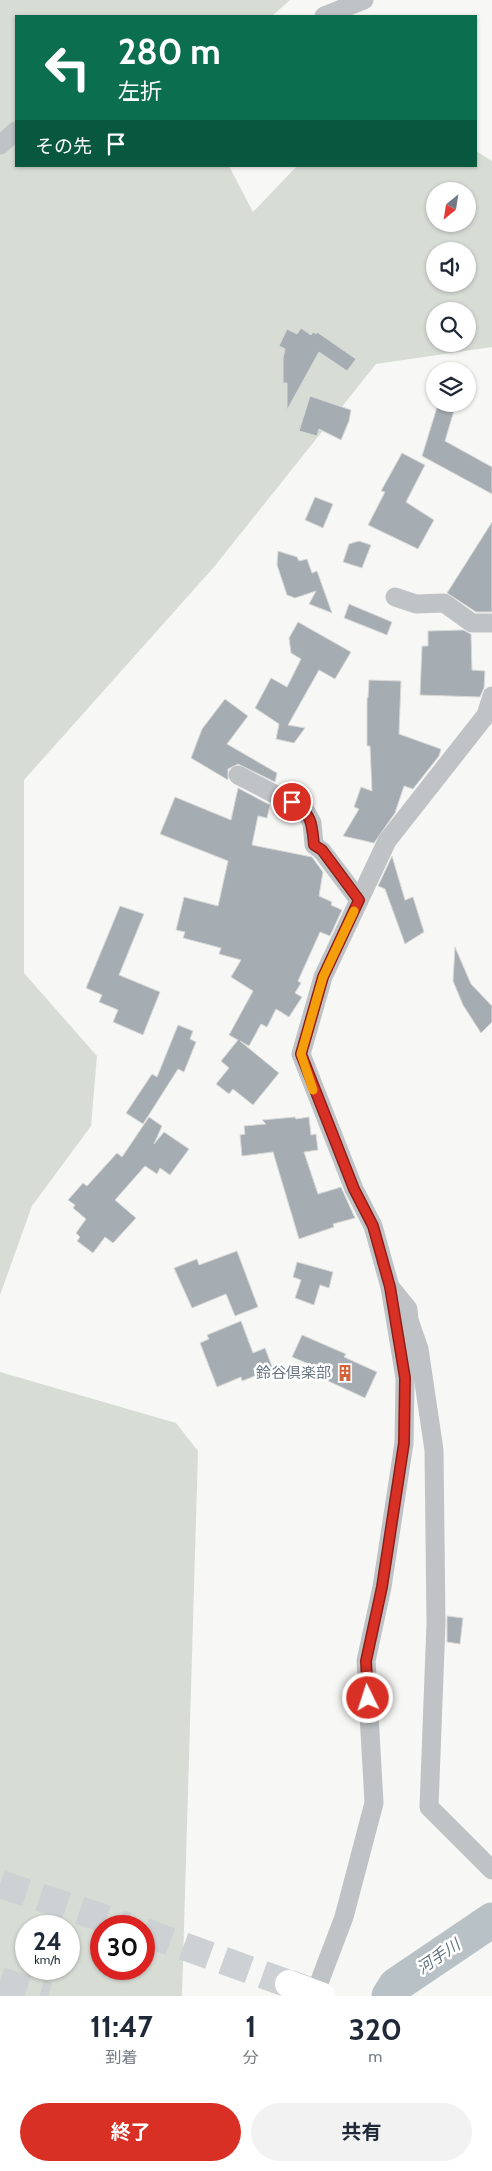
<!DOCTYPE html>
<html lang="ja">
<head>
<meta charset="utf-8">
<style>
	body { margin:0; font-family:Cabin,"Noto Sans JP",sans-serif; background:#f2f2f3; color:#1f2937; height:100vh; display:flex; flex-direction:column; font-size:19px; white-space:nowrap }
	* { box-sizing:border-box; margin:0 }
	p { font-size:16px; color:#747a83 }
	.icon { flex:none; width:28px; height:28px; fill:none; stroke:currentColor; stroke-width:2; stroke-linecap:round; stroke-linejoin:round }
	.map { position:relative; height:1996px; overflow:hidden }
	.drawer { display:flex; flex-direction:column; background:#fff; flex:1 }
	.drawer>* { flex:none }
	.banner { position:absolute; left:15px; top:15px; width:462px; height:152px; border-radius:0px; box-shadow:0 1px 4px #0004; background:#0b6e4f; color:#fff; overflow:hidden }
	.needle { width:32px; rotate:210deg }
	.tools { position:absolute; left:426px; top:182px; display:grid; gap:10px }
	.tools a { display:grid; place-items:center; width:50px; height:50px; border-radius:50%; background:#fff; box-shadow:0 1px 4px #0004; font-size:25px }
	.speed { position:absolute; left:15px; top:1915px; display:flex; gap:10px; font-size:25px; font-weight:700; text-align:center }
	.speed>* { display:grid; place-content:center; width:65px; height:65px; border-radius:50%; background:#fff; box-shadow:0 1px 4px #0004; line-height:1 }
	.speed small { font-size:12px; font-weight:400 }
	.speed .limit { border:8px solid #d22; background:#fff; color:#111 }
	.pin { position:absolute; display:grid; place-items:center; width:42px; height:42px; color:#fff; margin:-21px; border:2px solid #fff; border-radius:50%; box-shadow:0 1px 5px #0007 }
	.me { position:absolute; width:55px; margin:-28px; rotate:356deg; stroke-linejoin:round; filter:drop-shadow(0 0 4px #0008) }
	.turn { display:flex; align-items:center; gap:18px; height:105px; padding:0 20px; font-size:22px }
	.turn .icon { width:65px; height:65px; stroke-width:2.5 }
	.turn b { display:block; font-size:35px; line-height:42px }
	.then { display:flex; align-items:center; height:48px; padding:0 20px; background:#0003; gap:10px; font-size:19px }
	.eta { display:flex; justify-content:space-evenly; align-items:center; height:85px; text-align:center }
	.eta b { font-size:30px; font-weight:700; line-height:35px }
	.primary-button { display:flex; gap:10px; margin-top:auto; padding:10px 20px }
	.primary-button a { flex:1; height:58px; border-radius:30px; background:#d93025; color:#fff; font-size:20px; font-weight:700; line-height:58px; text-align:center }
	.primary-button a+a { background:#f2f2f3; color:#1f2937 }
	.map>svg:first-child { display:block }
	.green { fill:#d7dcd5; fill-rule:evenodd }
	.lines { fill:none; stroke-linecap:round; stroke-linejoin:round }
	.river { stroke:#b8c2c6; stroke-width:35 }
	.building { fill:#a6adb2; stroke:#d9d9d8 }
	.highway-tunnel { stroke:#cdd1d3; stroke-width:28; stroke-dasharray:28 14; stroke-linecap:butt }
	.minor { stroke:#bfc3c6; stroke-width:19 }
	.highway-bridge-casing { stroke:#b3b6b9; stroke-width:29; stroke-linecap:butt }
	.highway-bridge { stroke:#fff; stroke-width:28 }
	.route-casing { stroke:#8d1f18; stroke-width:12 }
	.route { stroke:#d93025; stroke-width:9 }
	.slow { stroke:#f59e0b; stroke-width:9 }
	.labels { text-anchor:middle; stroke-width:5; stroke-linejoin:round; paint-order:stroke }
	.poi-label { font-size:15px; fill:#6a7783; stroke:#fff; text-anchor:end }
	.water-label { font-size:16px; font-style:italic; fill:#66777f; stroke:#fff }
</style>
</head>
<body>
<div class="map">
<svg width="492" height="1996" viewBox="0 0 492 1996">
	<rect width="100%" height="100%" fill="#f7f8f5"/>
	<!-- green -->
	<g class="green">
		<path d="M0,0H290L272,16H16V166H229L253,212L297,166H476V151L492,161V347L376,364L214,567L24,780V973L97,1056L91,1126L32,1206L0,1295ZM435,191H468V224H435ZM435,251H468V284H435ZM435,311H468V344H435Z"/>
		<path d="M0,1372L176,1423L198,1451L182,1996H0ZM26,1926H69V1969H26ZM101,1926H144V1969H101Z"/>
	</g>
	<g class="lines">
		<!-- river -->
		<polyline class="river" points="389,1996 396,1985 492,1920"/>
	</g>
	<!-- building -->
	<g class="building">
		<polygon points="301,328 311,335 313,332 316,334 317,332 356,359 347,371 319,352 287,410 287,383 283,383 283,358 285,349 279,346 287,329 297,334"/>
		<polygon points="310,396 351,410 349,421 341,440 319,429 317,436 299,431"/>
		<polygon points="438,404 455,407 445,441 492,467 492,494 422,456"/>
		<polygon points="402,453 425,465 406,502 434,520 418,549 368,525 385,492 381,491"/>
		<polygon points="315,497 333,504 323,528 305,520"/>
		<polygon points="492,522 492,612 476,612 447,593"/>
		<polygon points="359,541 371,545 362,568 343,562 349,544"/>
		<polygon points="278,551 297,557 299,561 307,559 312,573 317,571 332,613 309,604 316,591 295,598 287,595 277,565"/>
		<polygon points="349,604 392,622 387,635 344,618"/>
		<polygon points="298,622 351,652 335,679 319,670 288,725 305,728 294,743 276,739 279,724 255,708 271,678 287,687 301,659 291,653 289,638"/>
		<polygon points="463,630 471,634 472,670 485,671 484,688 480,697 420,695 422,646 428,646 428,631"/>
		<polygon points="369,680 401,681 399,734 441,749 439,756 413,789 404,786 395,813 374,843 343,836 359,809 354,807 361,787 372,791 370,746 367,746 367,698 368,698"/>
		<polygon points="225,699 248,716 227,744 277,773 275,782 238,764 228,769 228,780 191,758 202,729"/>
		<polygon points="238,788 270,805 267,818 258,816 252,845 312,857 323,872 319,896 332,902 331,905 342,910 330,936 320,932 298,981 301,983 295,993 302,997 289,1017 276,1009 267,1027 261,1024 249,1046 240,1041 279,1073 253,1105 233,1089 229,1094 216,1084 229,1068 221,1061 238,1040 229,1035 253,991 231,977 241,960 219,954 221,948 183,938 185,932 176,930 184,897 218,906 228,861 160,834 175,797 231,820"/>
		<polygon points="392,856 405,900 413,897 424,932 405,944 385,889 378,886"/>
		<polygon points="120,906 144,914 119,975 160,992 143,1035 113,1022 118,1010 99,1002 102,995 86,988"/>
		<polygon points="455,947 471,984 492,1006 492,1022 481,1033 463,1005 453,981"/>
		<polygon points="178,1025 193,1031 190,1039 196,1042 184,1072 178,1069 143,1124 126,1113 152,1074 157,1077"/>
		<polygon points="149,1117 162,1126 154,1144 164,1132 189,1149 170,1175 160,1168 157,1174 145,1166 115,1200 136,1218 113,1243 105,1237 93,1253 77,1241 80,1237 76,1233 86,1219 73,1208 75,1205 68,1200 83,1183 87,1186 117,1153 122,1157"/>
		<polygon points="295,1117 296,1119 309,1117 311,1135 316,1134 318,1150 304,1152 318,1194 341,1187 355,1218 333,1224 334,1227 299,1239 273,1152 242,1156 240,1135 245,1134 244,1126 266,1124 262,1120"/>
		<polygon points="237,1251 258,1307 235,1316 226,1294 192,1308 174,1268 197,1259 199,1265"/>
		<polygon points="297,1262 333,1272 329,1288 320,1285 314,1305 295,1298 301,1280 293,1277"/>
		<polygon points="241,1321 253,1353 265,1348 273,1369 242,1381 241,1377 217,1387 200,1343 209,1339 207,1335"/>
		<polygon points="302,1335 346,1354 344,1357 377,1372 365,1398 313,1374 316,1367 292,1357"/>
		<polygon points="447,1616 463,1618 460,1644 447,1642"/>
	</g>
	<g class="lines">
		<!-- highway-tunnel -->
		<g class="highway-tunnel">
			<polyline points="0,1884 127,1926"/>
			<polyline points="144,1932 289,1984"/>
			<polyline points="0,1981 48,1996"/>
		</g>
		<!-- minor -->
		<g class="minor">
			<polyline points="324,16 364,0"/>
			<polyline points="0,145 16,131"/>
			<polyline points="395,597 416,604 444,603 472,623 492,623"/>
			<polyline points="238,775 305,810 312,823 314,845 322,851 359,900"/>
			<polyline points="391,1288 408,1309 409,1320 419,1349 434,1450 436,1623 429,1807 492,1870"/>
			<polyline points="314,1996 344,1917 374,1803 366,1661 382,1587 404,1443 405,1378 390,1287 373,1226 354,1189 301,1054 323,977 387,841 486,715 492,696"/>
		</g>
		<!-- highway-bridge casing -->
		<g class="highway-bridge-casing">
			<polyline id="highway-bridge" points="289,1984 321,1996"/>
		</g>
		<!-- highway-bridge -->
		<use href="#highway-bridge" class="highway-bridge"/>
	</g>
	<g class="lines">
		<!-- route casing -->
		<g class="route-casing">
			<path id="route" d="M292,802C312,814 312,823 314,845L322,850L359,900L323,977L301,1054L354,1189L373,1226L390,1287L405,1378L404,1443L382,1587L366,1661L368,1698"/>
		</g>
		<!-- route -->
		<use href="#route" class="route"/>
		<!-- slow -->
		<polyline class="slow" points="313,1090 301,1054 323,977 354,911"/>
	</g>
	<!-- icons -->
	<defs>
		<g id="building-bare" transform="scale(1.35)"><path d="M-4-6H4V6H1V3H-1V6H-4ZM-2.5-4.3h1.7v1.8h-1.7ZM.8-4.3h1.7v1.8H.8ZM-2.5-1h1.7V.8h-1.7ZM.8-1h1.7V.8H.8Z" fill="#d2633a" stroke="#fff" stroke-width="2.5" paint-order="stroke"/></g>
	</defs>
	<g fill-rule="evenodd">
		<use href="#building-bare" x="345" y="1373"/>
	</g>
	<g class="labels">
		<!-- poi labels -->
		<g class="poi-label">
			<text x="331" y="1378">鈴谷倶楽部</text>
		</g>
		<!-- water labels -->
		<g class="water-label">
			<text transform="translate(438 1956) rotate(-34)" y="6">河手川</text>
		</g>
	</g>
</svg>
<div class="tools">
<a><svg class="needle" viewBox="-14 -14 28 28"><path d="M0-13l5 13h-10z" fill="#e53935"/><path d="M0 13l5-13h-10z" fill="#747a83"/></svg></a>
<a><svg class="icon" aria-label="sound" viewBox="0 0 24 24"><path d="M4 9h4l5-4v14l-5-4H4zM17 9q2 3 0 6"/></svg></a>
<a><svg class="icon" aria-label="search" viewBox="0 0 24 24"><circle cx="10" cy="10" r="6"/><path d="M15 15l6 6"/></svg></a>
<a><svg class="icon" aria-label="layers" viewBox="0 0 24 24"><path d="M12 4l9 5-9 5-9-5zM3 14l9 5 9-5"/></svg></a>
</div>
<div class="speed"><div>24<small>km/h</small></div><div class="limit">30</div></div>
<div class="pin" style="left:292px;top:802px;background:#d93025"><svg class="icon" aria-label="arrive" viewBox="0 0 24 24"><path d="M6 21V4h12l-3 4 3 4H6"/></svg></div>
<svg class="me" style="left:368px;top:1698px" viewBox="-20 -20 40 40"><circle r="17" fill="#d93025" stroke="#fff" stroke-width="3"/><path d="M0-11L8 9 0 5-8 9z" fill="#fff"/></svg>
<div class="banner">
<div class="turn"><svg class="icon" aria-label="left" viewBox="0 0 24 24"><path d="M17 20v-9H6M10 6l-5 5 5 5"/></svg><div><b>280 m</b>左折</div></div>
<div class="then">その先<svg class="icon" aria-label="arrive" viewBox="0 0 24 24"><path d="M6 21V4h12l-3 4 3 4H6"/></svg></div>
</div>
</div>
<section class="drawer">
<div class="eta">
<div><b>11:47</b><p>到着</p></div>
<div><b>1</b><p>分</p></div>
<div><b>320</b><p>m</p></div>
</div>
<div class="primary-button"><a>終了</a><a>共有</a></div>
</section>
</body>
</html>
